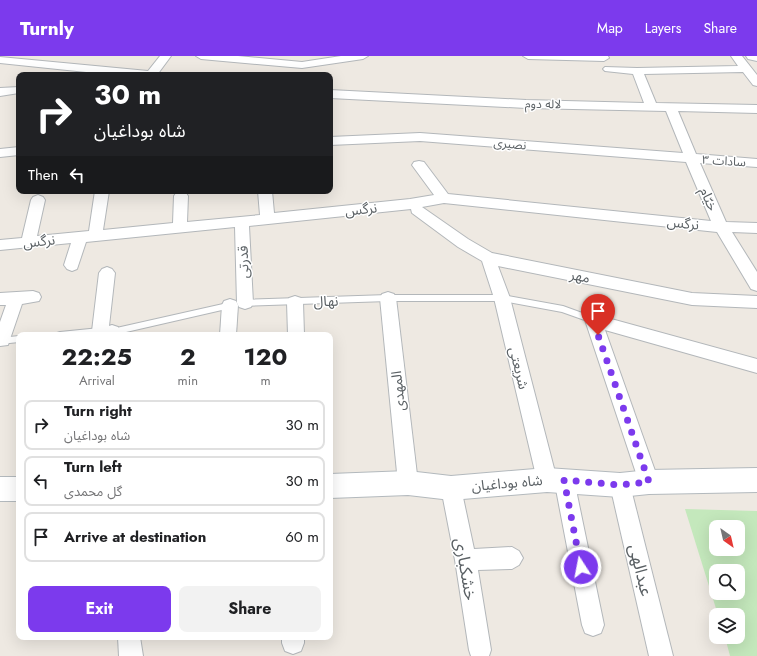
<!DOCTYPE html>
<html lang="en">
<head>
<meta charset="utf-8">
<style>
	body { margin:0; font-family:Jost,"Noto Sans Arabic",sans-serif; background:#f2f2f2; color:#202124; height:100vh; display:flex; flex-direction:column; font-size:15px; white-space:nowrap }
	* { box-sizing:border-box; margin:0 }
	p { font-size:13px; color:#757577 }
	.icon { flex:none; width:22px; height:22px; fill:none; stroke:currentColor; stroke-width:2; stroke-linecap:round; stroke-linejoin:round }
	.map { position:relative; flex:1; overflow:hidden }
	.drawer { position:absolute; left:16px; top:276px; width:317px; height:308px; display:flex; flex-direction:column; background:#fff; border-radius:8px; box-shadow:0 4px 16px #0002 }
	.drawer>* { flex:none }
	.hud { position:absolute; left:16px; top:16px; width:317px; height:122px; border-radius:8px; box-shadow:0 4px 16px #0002; background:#202124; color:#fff; overflow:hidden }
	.needle { width:26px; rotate:146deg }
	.fabs { position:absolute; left:709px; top:464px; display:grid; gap:8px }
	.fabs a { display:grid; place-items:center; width:36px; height:36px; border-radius:8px; background:#fff; box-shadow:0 4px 16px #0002; font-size:20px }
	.pin { position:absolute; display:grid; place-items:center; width:34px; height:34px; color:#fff; margin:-41px -17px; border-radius:50% 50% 50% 0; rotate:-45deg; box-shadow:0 0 4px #0007 }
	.pin .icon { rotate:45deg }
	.me { position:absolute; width:44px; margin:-22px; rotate:349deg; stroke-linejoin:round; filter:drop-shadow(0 0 3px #0008) }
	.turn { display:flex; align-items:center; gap:14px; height:84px; padding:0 12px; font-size:18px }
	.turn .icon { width:52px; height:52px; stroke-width:2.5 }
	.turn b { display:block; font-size:28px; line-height:34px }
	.then { display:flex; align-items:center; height:38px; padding:0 12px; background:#0003; gap:8px; font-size:15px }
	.eta { display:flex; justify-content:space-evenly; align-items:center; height:68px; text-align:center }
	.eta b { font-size:24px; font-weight:700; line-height:28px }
	.cta { display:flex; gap:8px; margin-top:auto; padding:8px 12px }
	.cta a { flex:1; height:46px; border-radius:8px; background:#7c3aed; color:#fff; font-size:16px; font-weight:700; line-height:46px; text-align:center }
	.cta a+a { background:#f2f2f2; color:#202124 }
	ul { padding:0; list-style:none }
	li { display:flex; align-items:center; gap:12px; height:50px; margin:0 8px 6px; padding:0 4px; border:2px solid #e0e0e0; border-radius:8px }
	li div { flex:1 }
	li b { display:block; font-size:15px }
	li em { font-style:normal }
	header { display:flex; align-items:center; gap:24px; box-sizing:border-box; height:56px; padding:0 20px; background:#7c3aed; color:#fff }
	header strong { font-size:19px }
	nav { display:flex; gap:22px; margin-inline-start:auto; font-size:14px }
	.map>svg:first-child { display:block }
	.green { fill:#c4e8bc; fill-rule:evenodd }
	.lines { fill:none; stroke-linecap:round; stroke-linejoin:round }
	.lane-casing { stroke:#b3b7ba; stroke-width:2 }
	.street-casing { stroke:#b3b7ba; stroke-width:2 }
	.secondary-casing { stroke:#b3b9bd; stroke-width:2 }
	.lane { fill:#fff; fill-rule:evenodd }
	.street { fill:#fff; fill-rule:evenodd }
	.secondary { fill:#fff; fill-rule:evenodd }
	.route { stroke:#7c3aed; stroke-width:7; stroke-dasharray:0 12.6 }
	.labels { text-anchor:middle; stroke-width:3; stroke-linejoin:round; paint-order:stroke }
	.far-street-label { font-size:12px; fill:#5a6064; stroke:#fff }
	.street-label { font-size:14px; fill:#5a6064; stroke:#fff }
	.near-street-label { font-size:17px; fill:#5a6064; stroke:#fff }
</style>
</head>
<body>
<header>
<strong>Turnly</strong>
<nav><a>Map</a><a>Layers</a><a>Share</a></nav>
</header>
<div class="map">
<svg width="757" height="600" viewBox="0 0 757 600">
	<rect width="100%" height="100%" fill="#eee9e2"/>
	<!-- green -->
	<path class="green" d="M685,453L757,455V600H730L725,581H738V559H718ZM716,471H738V493H716ZM716,515H738V537H716Z"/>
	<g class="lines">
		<!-- lane casing -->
		<g class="lane-casing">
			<g id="lane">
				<polygon points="388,239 502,239 563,250 596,262 597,264 593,267 562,256 502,245 388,245 243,250 239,247 243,244"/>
				<polygon points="232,246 236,249 235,251 113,279 56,279 57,277 60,276 100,272 112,273"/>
				<polygon points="19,280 19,286 0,288 0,282"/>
			</g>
		</g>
		<!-- street casing -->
		<g class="street-casing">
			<g id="street">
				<polygon points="160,0 171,0 157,19 115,19 0,7 0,1 148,15"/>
				<polygon points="196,0 238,0 302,6 341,0 368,0 363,3 302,12 201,3"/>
				<polygon points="523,0 608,0 609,2 604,5 528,3"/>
				<polygon points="731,0 742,0 757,19 757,30 753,29 743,16 644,18 656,47 757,49 757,57 678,55 696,98 757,103 757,111 700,107 726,166 757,167 757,177 732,176 757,216 757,235 751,233 717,176 444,147 422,151 468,183 492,197 692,237 757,240 757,252 692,249 498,210 510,242 556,420 557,417 564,415 571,417 574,424 604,569 601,577 593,580 585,577 582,569 555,428 554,431 547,433 540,431 537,424 494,242 482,205 458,191 412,157 411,153 249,170 253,247 251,251 245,253 239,251 237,247 235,171 86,186 77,213 72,215 67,213 64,209 71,187 0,194 0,184 22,182 31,144 33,141 38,139 43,141 45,144 37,180 89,175 95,135 109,135 103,174 173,167 174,140 176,137 181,135 186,137 188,140 187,166 260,159 258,135 272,135 274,157 410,143 434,139 412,109 414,106 419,105 424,106 448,138 711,165 686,106 420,85 330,89 330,81 420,77 683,97 666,55 526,52 330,42 330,34 526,44 644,47 633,18 605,15 603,13 605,11 637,12 738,10"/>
				<polygon points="19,31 19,37 0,40 0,32"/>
				<polygon points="19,91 19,99 0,101 0,93"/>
				<polygon points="107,211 112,213 115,217 109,270 112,269 118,271 120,279 94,279 92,275 99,217 102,213"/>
				<polygon points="33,235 39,237 41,241 39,245 22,248 8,289 0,290 0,266 6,249 0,249 0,237"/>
				<polygon points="388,236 394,238 396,242 418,427 415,434 408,436 401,434 398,427 380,242 382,238"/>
				<polygon points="295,240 301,242 303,246 304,279 288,279 287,246 289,242"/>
				<polygon points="230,243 236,245 238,249 236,279 220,279 222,249 224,245"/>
				<polygon points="593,258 757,303 757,317 605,274 659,426 656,433 649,435 642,433 639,426 585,264 587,259"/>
				<polygon points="620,420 627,422 630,429 673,600 649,600 610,429 613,422"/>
				<polygon points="451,423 458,425 461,432 474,493 512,491 519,495 523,502 519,509 512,513 478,514 491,594 489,600 471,600 469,594 455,504 441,432 444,425"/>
				<polygon points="118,581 140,581 143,600 119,600"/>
				<polygon points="282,581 304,581 304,587 301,595 293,598 285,595 282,587"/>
			</g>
		</g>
		<!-- secondary casing -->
		<g class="secondary-casing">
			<g id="secondary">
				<polygon points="746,0 757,0 757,5 748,3"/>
				<polygon points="547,412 620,417 649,414 757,412 757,436 649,438 620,441 547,436 451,444 408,439 330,442 330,418 408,415 451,420"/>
				<rect x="0" y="421" width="19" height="24"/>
			</g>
		</g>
		<!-- lane -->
		<use href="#lane" class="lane"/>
		<!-- street -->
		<use href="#street" class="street"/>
		<!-- secondary -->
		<use href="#secondary" class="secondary"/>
	</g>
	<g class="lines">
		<!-- route -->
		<polyline class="route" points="581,511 564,424 620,429 649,426 598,279"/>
	</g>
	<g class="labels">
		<!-- far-street labels -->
		<g class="far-street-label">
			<text transform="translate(543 48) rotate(1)" y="4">لاله دوم</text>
			<text transform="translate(510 88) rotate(5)" y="4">نصیری</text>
			<text transform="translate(724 105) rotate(4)" y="4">سادات ۳</text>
		</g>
		<!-- street labels -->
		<g class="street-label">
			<text transform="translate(709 143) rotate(66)" y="5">خیّام</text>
			<text transform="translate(361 153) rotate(-6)" y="5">نرگس</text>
			<text transform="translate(683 167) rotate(6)" y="5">نرگس</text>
			<text transform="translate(39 185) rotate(-6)" y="5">نرگس</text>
			<text transform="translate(243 206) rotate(-92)" y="5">قدرتی</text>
			<text transform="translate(580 220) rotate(11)" y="5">مهر</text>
			<text transform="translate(326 245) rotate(-2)" y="5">نهال</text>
			<text transform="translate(519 312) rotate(76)" y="5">شریعتی</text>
			<text transform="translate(398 335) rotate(-96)" y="5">المهدی</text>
			<text transform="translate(507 427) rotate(-5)" y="5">شاه بوداغیان</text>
		</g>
		<!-- near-street labels -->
		<g class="near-street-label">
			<text transform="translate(466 513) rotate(80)" y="6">خشکباری</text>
			<text transform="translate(641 514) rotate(76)" y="6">عبدالهی</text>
		</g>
	</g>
</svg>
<div class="fabs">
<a><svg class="needle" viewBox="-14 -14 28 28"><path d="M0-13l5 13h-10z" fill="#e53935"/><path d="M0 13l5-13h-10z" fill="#757577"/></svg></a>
<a><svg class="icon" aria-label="search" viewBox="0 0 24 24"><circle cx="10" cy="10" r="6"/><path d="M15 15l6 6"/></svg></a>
<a><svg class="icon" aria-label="layers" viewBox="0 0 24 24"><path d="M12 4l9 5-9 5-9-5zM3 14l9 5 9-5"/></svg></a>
</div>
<div class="pin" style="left:598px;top:279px;background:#d93025"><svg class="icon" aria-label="arrive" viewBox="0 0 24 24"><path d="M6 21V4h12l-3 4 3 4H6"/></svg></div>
<svg class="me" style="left:581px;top:511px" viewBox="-20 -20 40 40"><circle r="17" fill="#7c3aed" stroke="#fff" stroke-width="3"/><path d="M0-11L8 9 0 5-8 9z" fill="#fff"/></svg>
<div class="hud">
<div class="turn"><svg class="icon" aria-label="right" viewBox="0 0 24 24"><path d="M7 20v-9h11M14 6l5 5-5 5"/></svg><div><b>30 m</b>شاه بوداغیان</div></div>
<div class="then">Then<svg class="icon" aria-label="left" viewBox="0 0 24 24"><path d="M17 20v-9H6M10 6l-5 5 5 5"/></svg></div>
</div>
<section class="drawer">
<div class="eta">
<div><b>22:25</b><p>Arrival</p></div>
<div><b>2</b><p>min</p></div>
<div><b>120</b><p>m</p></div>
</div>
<ul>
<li><svg class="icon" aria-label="right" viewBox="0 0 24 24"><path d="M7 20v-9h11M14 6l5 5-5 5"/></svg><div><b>Turn right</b><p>شاه بوداغیان</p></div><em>30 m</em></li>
<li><svg class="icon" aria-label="left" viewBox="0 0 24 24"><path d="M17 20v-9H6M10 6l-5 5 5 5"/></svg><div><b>Turn left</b><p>گل محمدی</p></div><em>30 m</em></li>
<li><svg class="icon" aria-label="arrive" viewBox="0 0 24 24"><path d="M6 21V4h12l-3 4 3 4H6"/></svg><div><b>Arrive at destination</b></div><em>60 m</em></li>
</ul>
<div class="cta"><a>Exit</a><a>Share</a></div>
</section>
</div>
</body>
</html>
